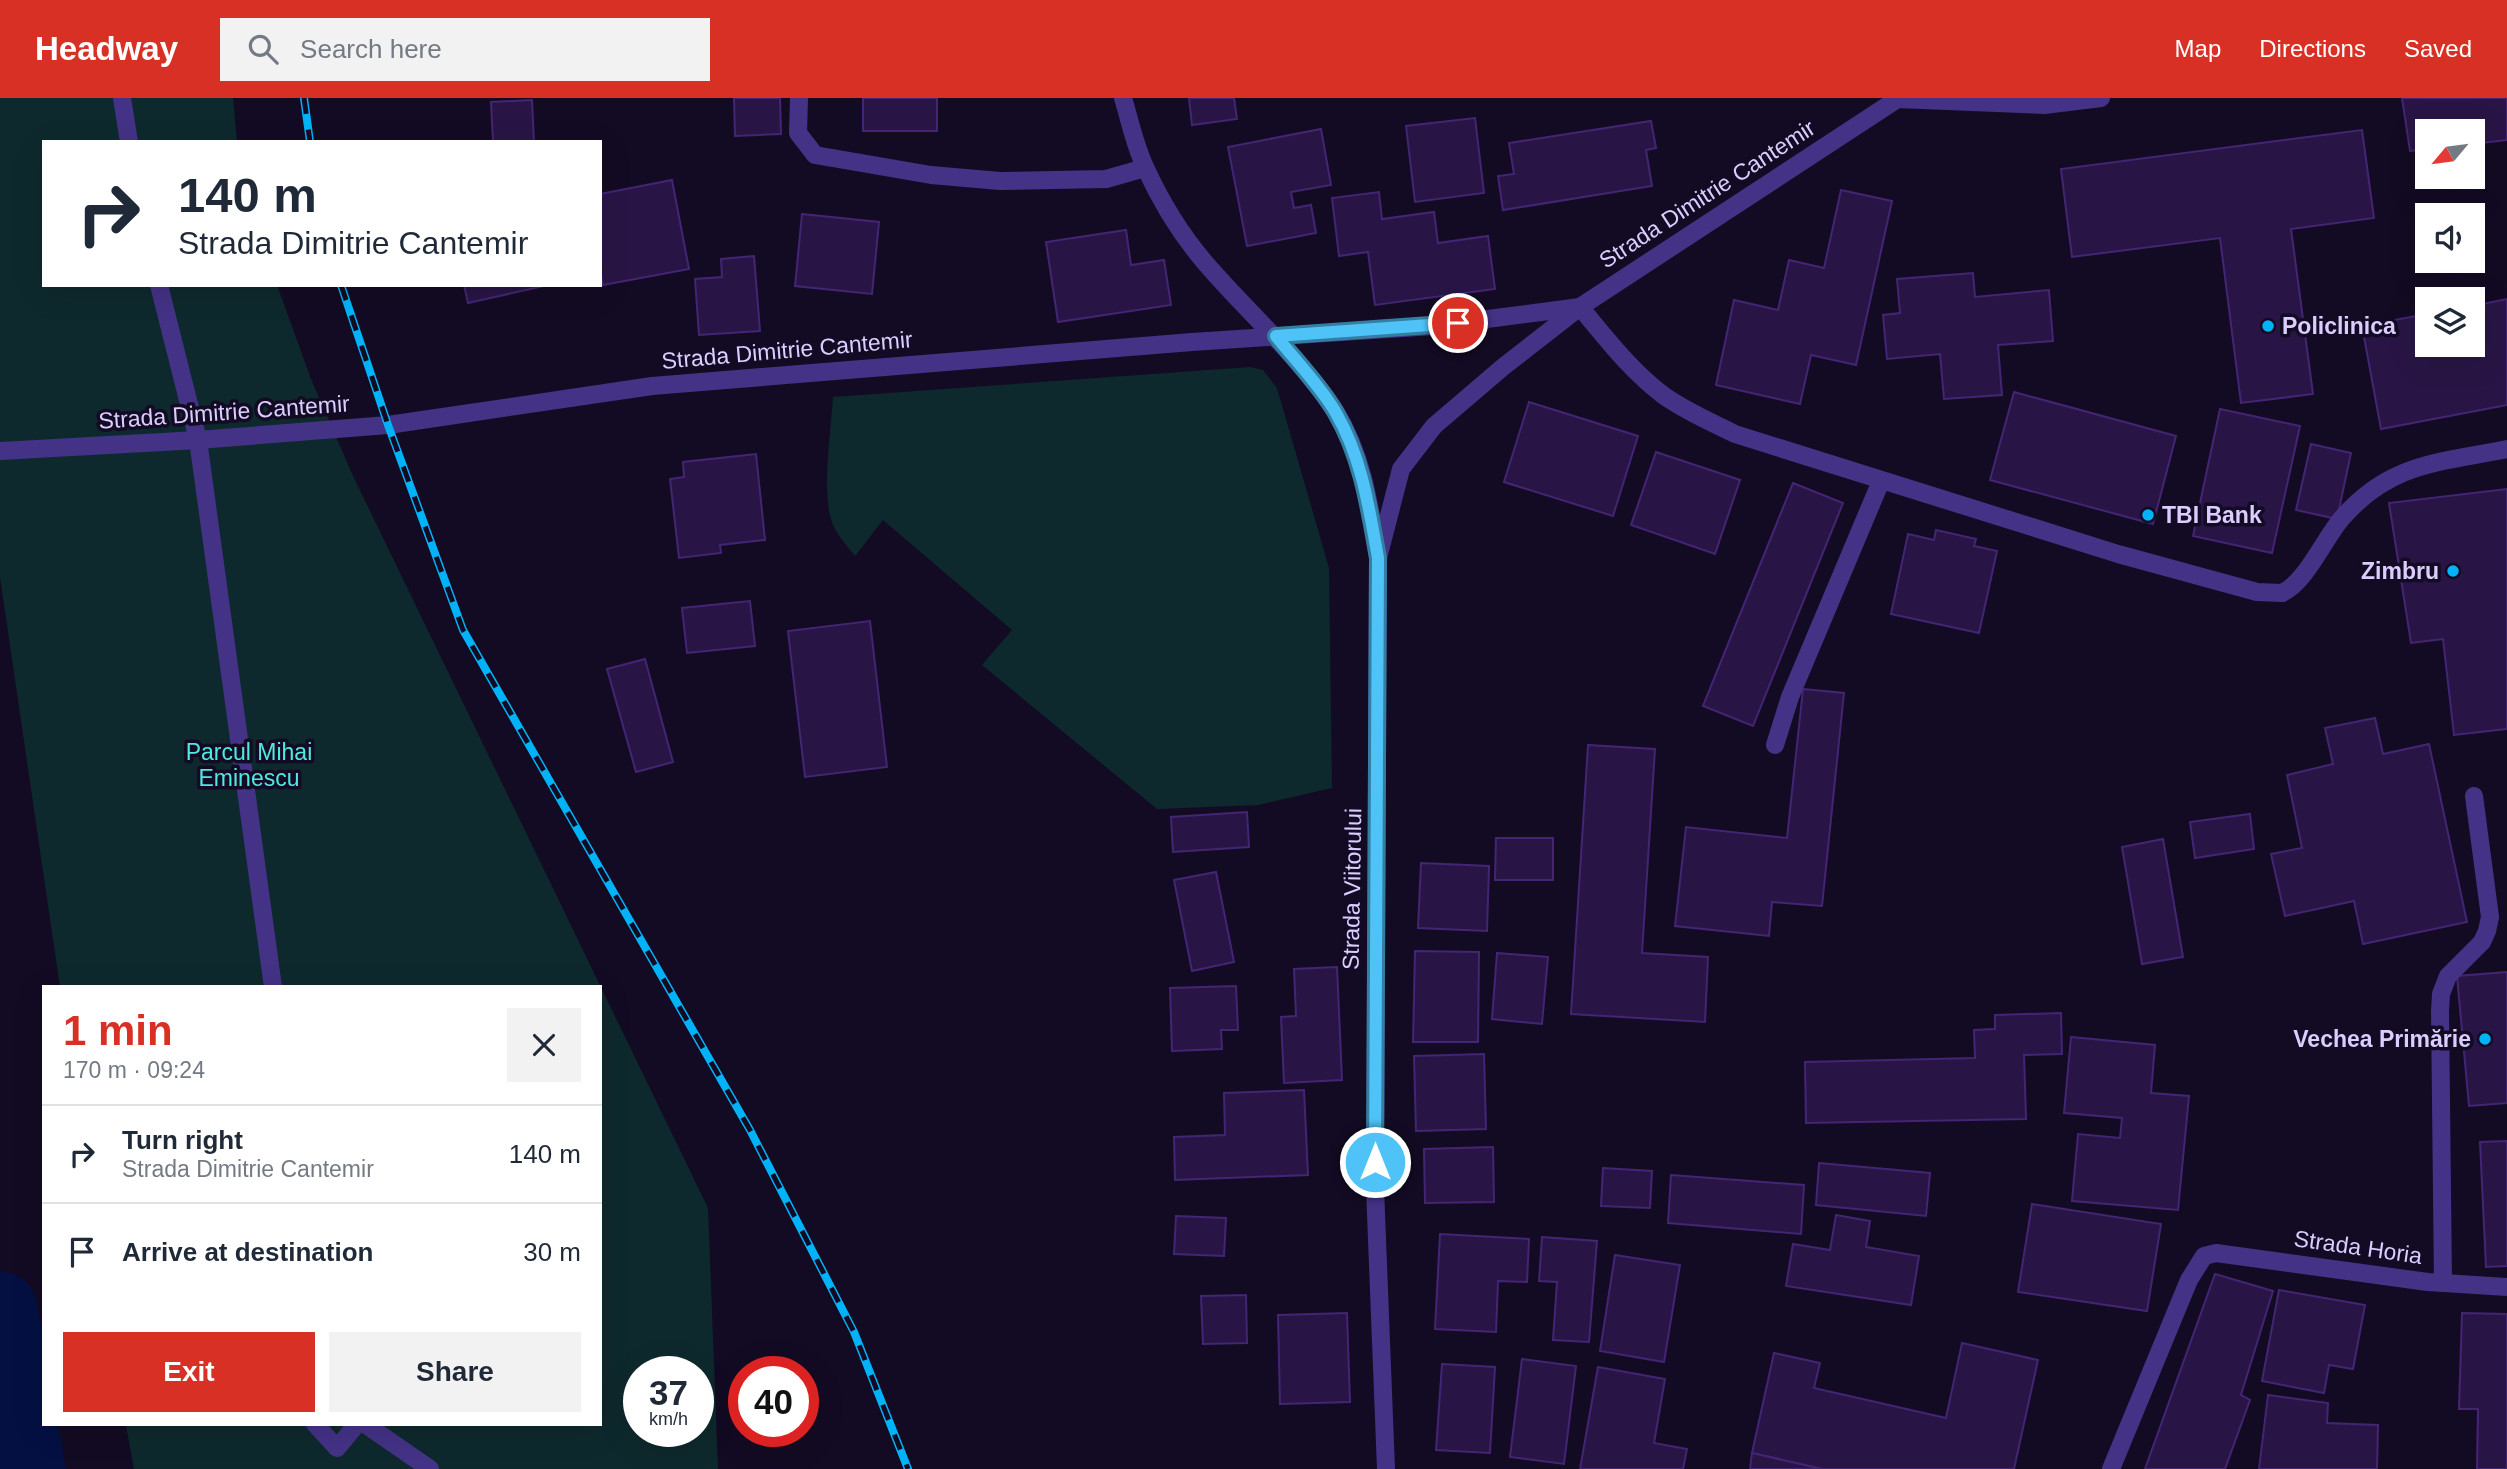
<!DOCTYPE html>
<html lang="en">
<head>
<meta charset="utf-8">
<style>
	body { margin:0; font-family:Arial,sans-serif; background:#f2f2f3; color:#1f2937; height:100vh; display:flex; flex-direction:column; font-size:26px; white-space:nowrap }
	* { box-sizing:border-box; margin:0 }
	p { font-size:23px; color:#747a83 }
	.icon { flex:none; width:38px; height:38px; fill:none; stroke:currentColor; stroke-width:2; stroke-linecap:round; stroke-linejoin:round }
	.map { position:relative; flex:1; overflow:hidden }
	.details { position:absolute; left:42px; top:887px; width:560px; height:441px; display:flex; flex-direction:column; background:#fff; border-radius:0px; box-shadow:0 7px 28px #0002 }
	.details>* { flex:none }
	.guide { position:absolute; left:42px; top:42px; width:560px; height:147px; border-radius:0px; box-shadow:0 7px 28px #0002; background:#fff; color:#1f2937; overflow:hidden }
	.needle { width:46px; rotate:241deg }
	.fabs { position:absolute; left:2415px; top:21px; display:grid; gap:14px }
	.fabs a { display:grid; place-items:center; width:70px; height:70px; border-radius:0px; background:#fff; box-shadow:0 7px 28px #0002; font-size:35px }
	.speed { position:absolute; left:623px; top:1258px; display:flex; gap:14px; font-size:35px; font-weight:700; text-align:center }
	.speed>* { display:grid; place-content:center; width:91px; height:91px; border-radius:50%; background:#fff; box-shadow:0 7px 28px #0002; line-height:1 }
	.speed small { font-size:18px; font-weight:400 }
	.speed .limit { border:10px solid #d22; background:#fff; color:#111 }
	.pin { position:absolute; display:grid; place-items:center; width:60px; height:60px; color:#fff; margin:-30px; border:4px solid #fff; border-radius:50%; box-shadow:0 2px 7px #0007 }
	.me { position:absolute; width:77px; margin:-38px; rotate:0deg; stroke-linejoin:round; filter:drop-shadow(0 0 5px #0008) }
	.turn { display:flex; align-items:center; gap:24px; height:147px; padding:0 21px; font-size:32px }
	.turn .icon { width:91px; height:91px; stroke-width:2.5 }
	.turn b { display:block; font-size:49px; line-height:60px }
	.round { display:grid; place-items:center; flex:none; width:74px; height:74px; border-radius:0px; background:#f2f2f3 }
	.summary { display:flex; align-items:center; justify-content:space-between; height:119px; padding:0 21px }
	h1 { font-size:42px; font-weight:600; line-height:52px; color:#d93025 }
	.button { display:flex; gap:14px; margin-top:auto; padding:14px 21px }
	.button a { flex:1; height:80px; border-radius:0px; background:#d93025; color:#fff; font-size:28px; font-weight:600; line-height:80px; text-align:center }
	.button a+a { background:#f2f2f3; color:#1f2937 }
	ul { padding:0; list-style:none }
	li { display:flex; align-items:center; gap:21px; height:98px; padding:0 21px; border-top:2px solid #e0e1e3 }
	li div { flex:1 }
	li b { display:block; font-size:26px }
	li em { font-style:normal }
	header { display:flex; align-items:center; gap:42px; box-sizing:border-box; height:98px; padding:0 35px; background:#d93025; color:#fff }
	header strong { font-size:33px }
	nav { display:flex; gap:38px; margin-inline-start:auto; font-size:24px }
	.search { width:490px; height:63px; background:#f2f2f3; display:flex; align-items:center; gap:18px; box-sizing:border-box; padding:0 24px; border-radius:0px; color:#747a83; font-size:26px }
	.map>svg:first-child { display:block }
	.green { fill:#0e292d; fill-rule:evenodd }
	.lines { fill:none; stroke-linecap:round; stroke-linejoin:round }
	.river { stroke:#041042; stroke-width:75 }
	.building { fill:#281545; stroke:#432574; stroke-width:2 }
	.service { stroke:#443286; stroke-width:18 }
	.pedestrian { stroke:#443286; stroke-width:18 }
	.minor { stroke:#443286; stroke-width:18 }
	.tertiary { stroke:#443286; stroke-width:18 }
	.rail-casing { stroke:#00b3f8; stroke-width:8 }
	.rail { stroke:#130b23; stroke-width:5; stroke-dasharray:16; stroke-linecap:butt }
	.route-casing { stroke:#337fa1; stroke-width:18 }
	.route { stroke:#4fc3f7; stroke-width:12 }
	.poi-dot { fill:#00b3f8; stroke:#130b23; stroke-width:2.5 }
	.labels { text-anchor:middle; stroke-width:7; stroke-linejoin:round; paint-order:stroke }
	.street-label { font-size:23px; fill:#dbcdff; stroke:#130b23 }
	.poi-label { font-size:23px; font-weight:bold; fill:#dbcdff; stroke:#130b23; text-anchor:start }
	.park-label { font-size:23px; fill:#4debdf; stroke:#130b23 }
</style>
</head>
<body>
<header>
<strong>Headway</strong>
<div class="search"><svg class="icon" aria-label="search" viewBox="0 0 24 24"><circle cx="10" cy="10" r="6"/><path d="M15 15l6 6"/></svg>Search here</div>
<nav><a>Map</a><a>Directions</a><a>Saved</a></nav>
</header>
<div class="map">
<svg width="2507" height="1371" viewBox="0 0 2507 1371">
	<rect width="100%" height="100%" fill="#130b23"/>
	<!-- green -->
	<g class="green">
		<path d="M0,0H233L237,44H44V187H277L311,281L353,378L708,1110L718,1371H134L126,1327L600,1326V889H60L0,479ZM639,1274H698V1334H639Z"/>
		<path d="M1250,269L1263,272L1277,290L1329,470L1332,690L1258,707L1157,711L982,567L1012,532L883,422L855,458C847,448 834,434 831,421C822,389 831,334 833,299Z"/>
	</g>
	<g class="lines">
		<!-- river -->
		<polyline class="river" points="0,1211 28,1371"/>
	</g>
	<!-- building -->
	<g class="building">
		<polygon points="734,0 780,0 781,36 735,38"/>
		<rect x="863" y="0" width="74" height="33"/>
		<polygon points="1189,0 1234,0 1237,21 1192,27"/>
		<polygon points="2402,0 2507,0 2507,42 2473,46 2473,33 2427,33 2427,51 2410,53"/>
		<polygon points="532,2 534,44 493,44 491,4"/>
		<polygon points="1475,20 1484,95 1415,104 1406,28"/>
		<polygon points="1651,23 1656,50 1646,52 1652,88 1503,112 1498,78 1514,76 1509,45"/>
		<polygon points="1321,31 1331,87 1291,94 1294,110 1311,107 1316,135 1247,148 1228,49"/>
		<polygon points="2362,32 2374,120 2291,131 2313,296 2241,305 2220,140 2072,159 2061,71"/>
		<polygon points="672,82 689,171 603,187 600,174 600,96"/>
		<polygon points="1841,92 1892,103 1856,267 1811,257 1800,306 1716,287 1734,202 1778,212 1789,162 1824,170"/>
		<polygon points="1379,94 1382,121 1434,114 1438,145 1488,138 1495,191 1375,207 1368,154 1339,158 1332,100"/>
		<polygon points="802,116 879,124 872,196 795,188"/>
		<polygon points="1126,132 1131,167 1164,162 1171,207 1058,224 1046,144"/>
		<polygon points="754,158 760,233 699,237 695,181 722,179 721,161"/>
		<polygon points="1973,175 1975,199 2049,192 2053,243 1998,247 2002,297 1944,301 1940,256 1887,261 1883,217 1900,215 1897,181"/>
		<polygon points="464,187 544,187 544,188 468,205"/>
		<polygon points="2507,201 2507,307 2381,331 2362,228 2427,216 2427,247 2473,247 2473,208"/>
		<polygon points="2014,294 2176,338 2153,426 1990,382"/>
		<polygon points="1529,304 1638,338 1613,418 1504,384"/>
		<polygon points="2220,311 2300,328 2272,455 2193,438"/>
		<polygon points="2311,346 2351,355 2337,421 2296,412"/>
		<polygon points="1656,354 1740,382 1715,456 1631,427"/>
		<polygon points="756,356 765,442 720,447 721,455 679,460 670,381 684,379 683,364"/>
		<polygon points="1793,385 1843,405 1753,628 1703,608"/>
		<polygon points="2507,391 2507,631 2454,637 2443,541 2411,545 2389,405"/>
		<polygon points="1936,432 1976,441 1974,448 1997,453 1979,535 1891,516 1908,436 1934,442"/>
		<polygon points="750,503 755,548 687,555 682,510"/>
		<polygon points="870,523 887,669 805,679 788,533"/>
		<polygon points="645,561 673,664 636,674 607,571"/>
		<polygon points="1803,591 1844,595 1822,808 1772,804 1769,838 1675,828 1686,729 1787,740"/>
		<polygon points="2375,620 2383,656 2429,646 2467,824 2363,846 2354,803 2285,818 2271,756 2302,750 2287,677 2333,666 2325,630"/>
		<polygon points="1588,647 1655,651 1642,855 1708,859 1705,924 1571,916"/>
		<polygon points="1247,714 1249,749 1173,754 1171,719"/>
		<polygon points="2250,716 2254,751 2195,760 2190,724"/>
		<polygon points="1496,740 1553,740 1553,782 1495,782"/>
		<polygon points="2163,741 2183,859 2142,866 2122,749"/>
		<polygon points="1421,765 1489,768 1487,833 1418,830"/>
		<polygon points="1216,774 1234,864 1192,873 1174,782"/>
		<polygon points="1415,853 1479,854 1478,944 1413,944"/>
		<polygon points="1497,855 1548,859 1542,926 1492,921"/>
		<polygon points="1337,869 1342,982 1284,985 1281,919 1296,918 1294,871"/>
		<polygon points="2507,874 2507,1005 2469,1008 2457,878"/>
		<polygon points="1236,888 1238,932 1221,932 1222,951 1172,953 1170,890"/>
		<polygon points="2061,915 2062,956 2024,957 2026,1021 1806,1025 1805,964 1975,960 1974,932 1995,931 1995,917"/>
		<polygon points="2071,939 2155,947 2151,995 2189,998 2178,1112 2072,1103 2078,1036 2120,1040 2122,1020 2064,1015"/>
		<polygon points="1484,956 1486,1031 1416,1033 1414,958"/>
		<polygon points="1304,992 1308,1077 1175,1082 1174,1039 1225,1037 1224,995"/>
		<polygon points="2507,1043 2507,1168 2486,1169 2480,1044"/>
		<polygon points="1493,1049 1494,1104 1425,1105 1424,1051"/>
		<polygon points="1819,1065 1930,1075 1926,1118 1816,1107"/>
		<polygon points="1603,1070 1652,1073 1650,1110 1601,1108"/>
		<polygon points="1671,1077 1804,1087 1801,1136 1668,1125"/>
		<polygon points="2032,1106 2161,1126 2147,1213 2018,1194"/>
		<polygon points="1836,1117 1870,1123 1866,1149 1919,1158 1911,1207 1786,1188 1793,1146 1830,1152"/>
		<polygon points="1176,1118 1226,1120 1224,1158 1174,1156"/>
		<polygon points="1440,1136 1529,1141 1527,1184 1498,1183 1496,1234 1435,1231"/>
		<polygon points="1542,1139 1597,1143 1589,1244 1553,1242 1557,1184 1539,1183"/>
		<polygon points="1615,1157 1680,1167 1664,1264 1600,1253"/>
		<polygon points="2215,1176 2273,1193 2241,1297 2250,1302 2225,1371 2145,1371"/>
		<polygon points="2279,1192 2365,1207 2353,1271 2329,1267 2324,1295 2262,1283"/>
		<polygon points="1246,1197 1247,1245 1203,1246 1201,1198"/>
		<polygon points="1347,1215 1350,1304 1280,1306 1278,1217"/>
		<polygon points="2462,1215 2507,1216 2507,1371 2477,1371 2478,1311 2459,1311"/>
		<polygon points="1962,1245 2038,1262 2014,1371 1822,1371 1752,1355 1774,1255 1820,1265 1814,1290 1946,1320"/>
		<polygon points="1522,1261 1576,1268 1564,1366 1510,1359"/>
		<polygon points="1442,1266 1495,1269 1490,1355 1436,1352"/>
		<polygon points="1598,1269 1665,1281 1654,1345 1687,1351 1683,1371 1580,1371"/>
		<polygon points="2268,1297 2328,1305 2327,1325 2378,1327 2377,1371 2259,1371"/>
		<polygon points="1752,1355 1822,1371 1750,1371"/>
	</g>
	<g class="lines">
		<!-- service -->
		<g class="service">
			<path d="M2282,495C2306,484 2324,441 2342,420C2391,364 2439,365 2507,351"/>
			<polyline points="1775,647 1790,599 1881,383"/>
			<polyline points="2443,1185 2440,913 2441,896 2448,878 2482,844 2487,833 2490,819 2474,698"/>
			<polyline points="2111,1371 2189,1182 2204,1158 2216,1155 2428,1184 2507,1189"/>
		</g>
		<!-- pedestrian -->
		<g class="pedestrian">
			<polyline points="122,0 129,44"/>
			<polyline points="159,187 198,342 273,889"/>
			<polyline points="315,1326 337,1350 357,1326"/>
			<polyline points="365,1326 430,1371"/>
		</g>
		<!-- minor -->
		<g class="minor">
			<polyline points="799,0 798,35 815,57 931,77 1000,83 1106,81 1145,70"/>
			<polyline points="1897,1 2044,7 2101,0"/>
			<path d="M1580,209C1606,240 1630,272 1663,297C1685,313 1711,324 1735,336L2118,456L2257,494L2282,495"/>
			<polyline points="0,353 198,342 388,327 652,288 1192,244 1433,228 1580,209"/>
			<polyline points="1378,460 1401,371 1434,328 1503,269 1580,209 1899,0"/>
		</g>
		<!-- tertiary -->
		<path class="tertiary" d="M1123,0C1130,23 1135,49 1146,71C1163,108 1188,147 1216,177C1256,222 1302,262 1335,313C1363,357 1370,410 1378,460L1375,1090L1386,1371"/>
		<!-- rail casing -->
		<g class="rail-casing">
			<g id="rail">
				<polyline points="304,0 310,44"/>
				<polyline points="341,187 388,327 463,532 750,1032 854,1234 908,1371"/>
			</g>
		</g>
		<!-- rail -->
		<use href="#rail" class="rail"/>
	</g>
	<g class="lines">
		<!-- route casing -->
		<g class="route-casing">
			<path id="route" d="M1375,1064L1378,460C1369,410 1362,360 1336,315C1322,290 1295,262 1276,238L1458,225"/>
		</g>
		<!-- route -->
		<use href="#route" class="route"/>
	</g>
	<!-- markers -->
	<g class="poi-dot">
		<circle cx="2268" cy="228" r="7"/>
		<circle cx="2148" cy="417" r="7"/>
		<circle cx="2453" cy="473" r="7"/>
		<circle cx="2485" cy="941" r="7"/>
	</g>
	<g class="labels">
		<!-- street labels -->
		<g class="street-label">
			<text transform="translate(1707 96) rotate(-33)" y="8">Strada Dimitrie Cantemir</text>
			<text transform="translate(787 252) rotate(-5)" y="8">Strada Dimitrie Cantemir</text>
			<text transform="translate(224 314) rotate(-4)" y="8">Strada Dimitrie Cantemir</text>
			<text transform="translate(1352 791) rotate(-89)" y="8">Strada Viitorului</text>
			<text transform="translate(2358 1149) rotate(8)" y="8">Strada Horia</text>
		</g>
		<!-- poi labels -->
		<g class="poi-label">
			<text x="2282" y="236">Policlinica</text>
			<text x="2162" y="425">TBI Bank</text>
			<text x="2439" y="481" text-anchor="end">Zimbru</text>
			<text x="2471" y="949" text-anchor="end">Vechea Primărie</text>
		</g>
		<!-- park labels -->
		<g class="park-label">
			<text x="249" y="662">Parcul Mihai<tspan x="249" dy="26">Eminescu</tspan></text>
		</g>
	</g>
</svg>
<div class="fabs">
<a><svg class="needle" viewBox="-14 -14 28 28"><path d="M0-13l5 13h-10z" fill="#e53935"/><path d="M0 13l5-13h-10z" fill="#747a83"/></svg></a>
<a><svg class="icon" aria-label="sound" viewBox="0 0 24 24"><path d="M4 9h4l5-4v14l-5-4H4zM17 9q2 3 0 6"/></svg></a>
<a><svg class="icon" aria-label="layers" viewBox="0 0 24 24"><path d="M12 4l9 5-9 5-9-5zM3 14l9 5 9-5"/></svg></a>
</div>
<div class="speed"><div>37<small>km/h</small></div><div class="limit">40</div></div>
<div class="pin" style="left:1458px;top:225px;background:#d93025"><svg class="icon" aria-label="arrive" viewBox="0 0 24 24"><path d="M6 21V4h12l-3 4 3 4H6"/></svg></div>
<svg class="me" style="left:1375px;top:1064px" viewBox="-20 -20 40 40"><circle r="17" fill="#4fc3f7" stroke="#fff" stroke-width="3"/><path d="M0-11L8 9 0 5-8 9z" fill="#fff"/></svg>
<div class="guide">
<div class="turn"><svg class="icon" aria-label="right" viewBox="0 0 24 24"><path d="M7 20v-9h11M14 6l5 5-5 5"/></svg><div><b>140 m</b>Strada Dimitrie Cantemir</div></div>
</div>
<section class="details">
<div class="summary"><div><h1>1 min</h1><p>170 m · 09:24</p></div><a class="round"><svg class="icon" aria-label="close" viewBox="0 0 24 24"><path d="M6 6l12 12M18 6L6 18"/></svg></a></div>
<ul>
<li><svg class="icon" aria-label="right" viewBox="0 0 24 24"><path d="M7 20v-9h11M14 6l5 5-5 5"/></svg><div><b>Turn right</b><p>Strada Dimitrie Cantemir</p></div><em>140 m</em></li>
<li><svg class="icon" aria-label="arrive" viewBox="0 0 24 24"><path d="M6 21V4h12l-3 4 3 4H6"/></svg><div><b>Arrive at destination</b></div><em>30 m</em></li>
</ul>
<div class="button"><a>Exit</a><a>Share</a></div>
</section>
</div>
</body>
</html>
